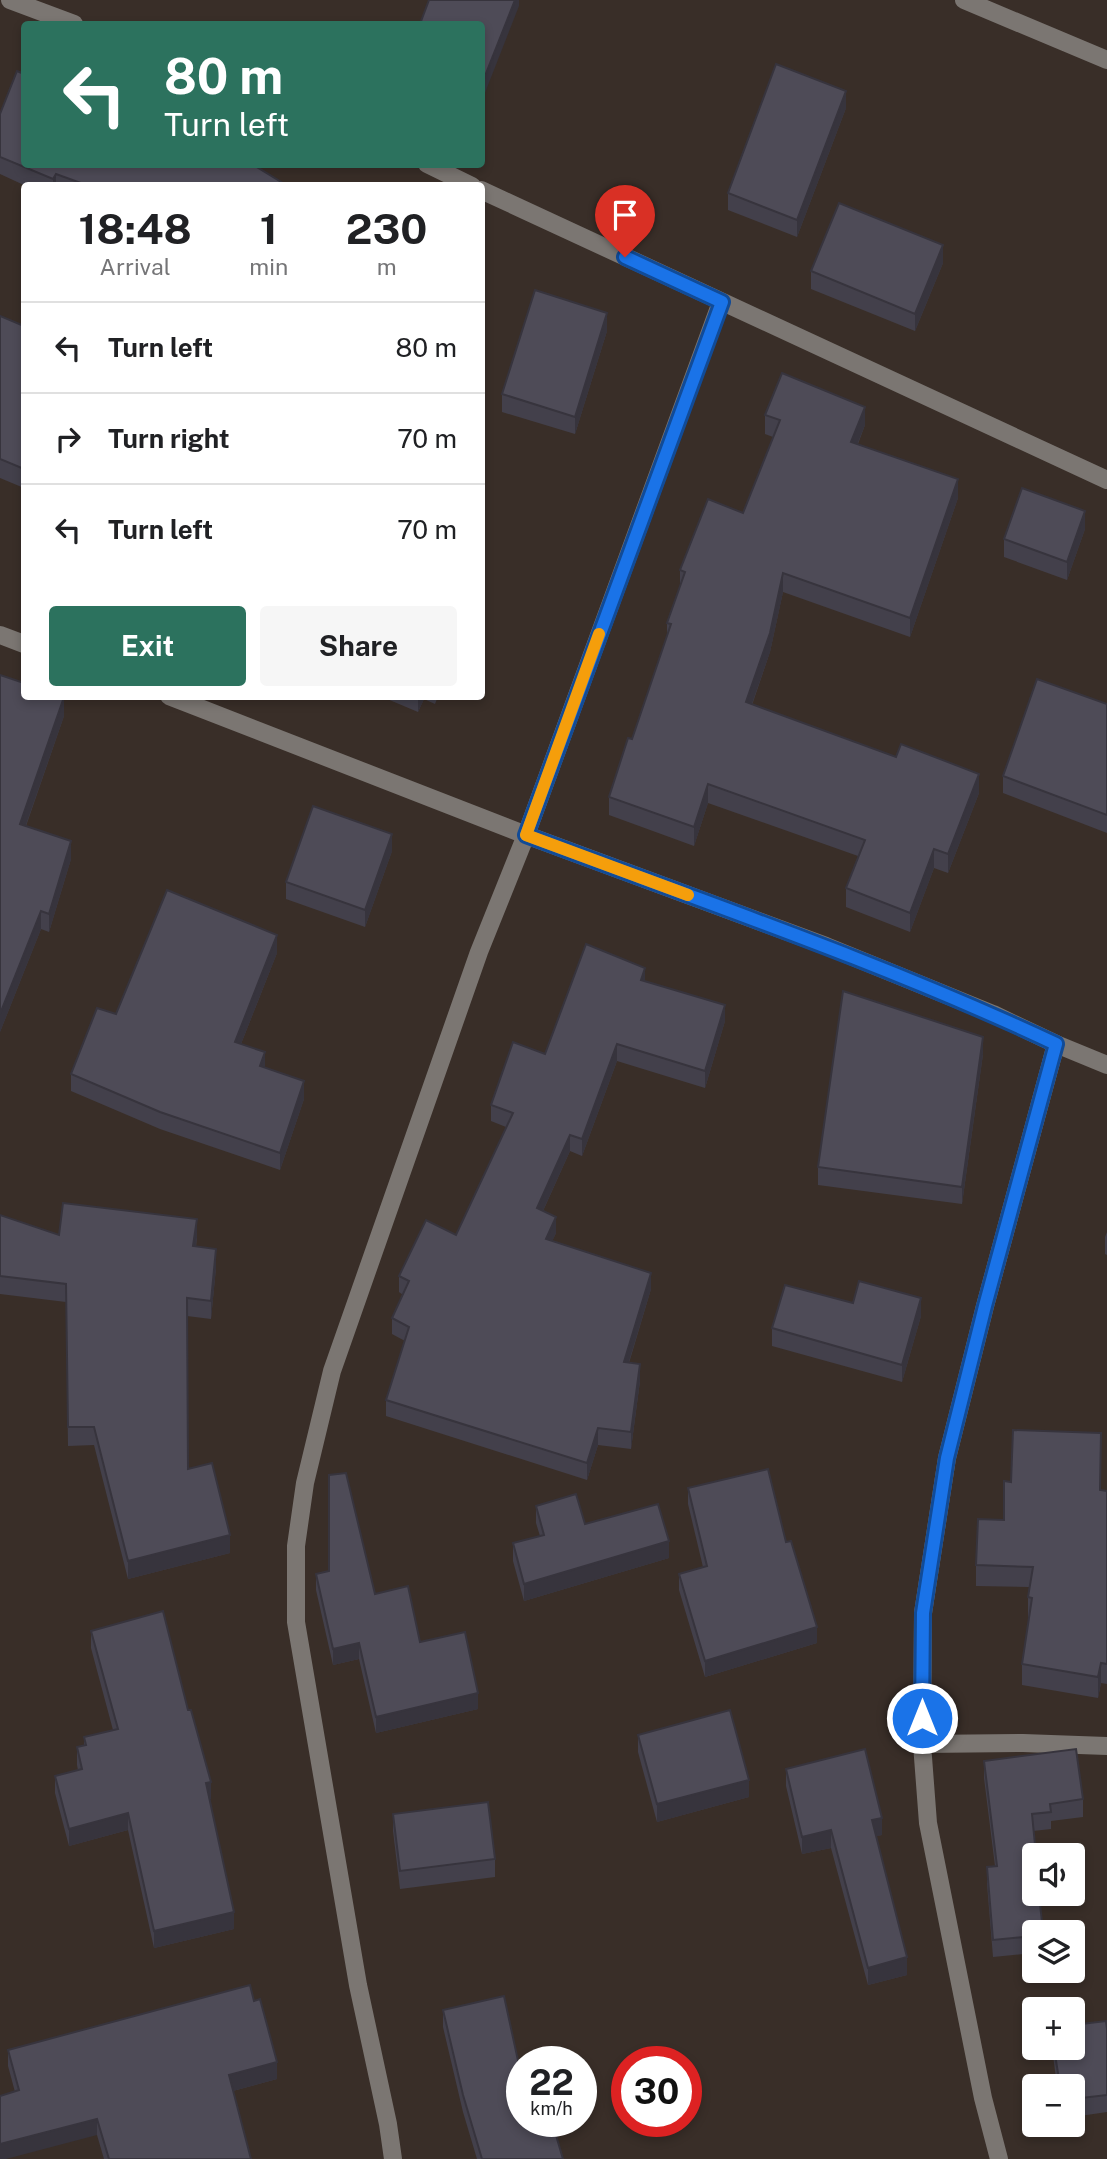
<!DOCTYPE html>
<html lang="en">
<head>
<meta charset="utf-8">
<style>
	body { margin:0; font-family:"Public Sans",sans-serif; background:#f6f6f6; color:#202124; height:100vh; display:flex; flex-direction:column; font-size:26px; white-space:nowrap }
	* { box-sizing:border-box; margin:0 }
	p { font-size:23px; color:#757577 }
	.icon { flex:none; width:38px; height:38px; fill:none; stroke:currentColor; stroke-width:2; stroke-linecap:round; stroke-linejoin:round }
	.map { position:relative; flex:1; overflow:hidden }
	.drawer { position:absolute; left:21px; top:182px; width:464px; height:518px; display:flex; flex-direction:column; background:#fff; border-radius:7px; box-shadow:0 4px 10px #0003 }
	.drawer>* { flex:none }
	.hud { position:absolute; left:21px; top:21px; width:464px; height:147px; border-radius:7px; box-shadow:0 4px 10px #0003; background:#2c725e; color:#fff; overflow:hidden }
	.fabs { position:absolute; left:1022px; top:1843px; display:grid; gap:14px }
	.fabs a { display:grid; place-items:center; width:63px; height:63px; border-radius:7px; background:#fff; box-shadow:0 4px 10px #0003; font-size:35px }
	.speed { position:absolute; left:506px; top:2046px; display:flex; gap:14px; font-size:35px; font-weight:700; text-align:center }
	.speed>* { display:grid; place-content:center; width:91px; height:91px; border-radius:50%; background:#fff; box-shadow:0 4px 10px #0003; line-height:1 }
	.speed small { font-size:18px; font-weight:400 }
	.speed .limit { border:10px solid #d22; background:#fff; color:#111 }
	.pin { position:absolute; display:grid; place-items:center; width:60px; height:60px; color:#fff; margin:-72px -30px; border-radius:50% 50% 50% 0; rotate:-45deg; box-shadow:0 0 7px #0007 }
	.pin .icon { rotate:45deg }
	.me { position:absolute; width:77px; margin:-38px; rotate:0deg; stroke-linejoin:round; filter:drop-shadow(0 0 5px #0008) }
	.turn { display:flex; align-items:center; gap:24px; height:147px; padding:0 28px; font-size:32px }
	.turn .icon { width:91px; height:91px; stroke-width:2.5 }
	.turn b { display:block; font-size:49px; line-height:60px }
	.eta { display:flex; justify-content:space-evenly; align-items:center; height:119px; text-align:center }
	.eta b { font-size:42px; font-weight:700; line-height:49px }
	.action { display:flex; gap:14px; margin-top:auto; padding:14px 28px }
	.action a { flex:1; height:80px; border-radius:7px; background:#2c725e; color:#fff; font-size:28px; font-weight:700; line-height:80px; text-align:center }
	.action a+a { background:#f6f6f6; color:#202124 }
	ul { padding:0; list-style:none }
	li { display:flex; align-items:center; gap:21px; height:91px; padding:0 28px; border-top:2px solid #e0e0e0 }
	li div { flex:1 }
	li b { display:block; font-size:26px }
	li em { font-style:normal }
	.map>svg:first-child { display:block }
	.lines { fill:none; stroke-linecap:round; stroke-linejoin:round }
	.minor { stroke:#7b7672; stroke-width:18 }
	.wall { fill:#43404b }
	.shaded-wall { fill:#37343d }
	.building { fill:#4e4b57; stroke:#37343d; stroke-width:2 }
	.route-casing { stroke:#114b97; stroke-width:18 }
	.route { stroke:#1a73e8; stroke-width:12 }
	.slow { stroke:#f59e0b; stroke-width:12 }
</style>
</head>
<body>
<div class="map">
<svg width="1107" height="2159" viewBox="0 0 1107 2159">
	<rect width="100%" height="100%" fill="#392e28"/>
	<g class="lines">
		<!-- minor -->
		<g class="minor">
			<polyline points="10,0 74,24"/>
			<polyline points="964,0 1107,60"/>
			<polyline points="427,164 472,186"/>
			<polyline points="481,190 1107,480"/>
			<polyline points="0,635 24,644"/>
			<polyline points="169,696 526,835 826,946 993,1014 1056,1044 1107,1065"/>
			<polyline points="922,1744 1023,1743 1107,1746"/>
			<polyline points="393,2159 388,2124 358,1985 296,1622 296,1546 305,1483 332,1371 479,952 526,835 721,302"/>
			<polyline points="999,2159 983,2098 928,1823 922,1744 923,1613 947,1458 985,1306 1056,1044"/>
		</g>
	</g>
	<!-- wall -->
	<g class="wall">
		<polygon points="846,108 797,237 728,210 728,193"/>
		<polygon points="0,114 24,164 286,186 26,186 0,174"/>
		<polygon points="943,263 915,331 811,289 811,271"/>
		<polygon points="0,316 24,326 24,488 0,478"/>
		<polygon points="607,331 575,434 502,412 502,394"/>
		<polygon points="765,415 865,425 858,444 958,498 910,637 783,592 770,652 752,705 979,793 948,873 934,868 910,932 846,907 846,888 858,856 708,803 694,846 609,815 609,797 632,739 667,636 667,623 680,586 680,570 743,513 773,437 765,434"/>
		<polygon points="1085,529 1067,580 1004,557 1004,539"/>
		<polygon points="0,675 64,716 26,826 71,859 49,932 41,929 0,1032"/>
		<polygon points="380,696 438,696 435,704 424,699 418,712"/>
		<polygon points="1107,704 1107,833 1003,793 1003,776"/>
		<polygon points="392,851 365,927 286,899 286,882"/>
		<polygon points="277,953 241,1044 265,1068 304,1099 280,1170 160,1129 71,1091 71,1074 116,1014"/>
		<polygon points="645,981 725,1021 705,1088 617,1061 582,1156 570,1151 543,1211 556,1233 552,1241 651,1289 629,1363 640,1381 631,1449 598,1445 587,1480 386,1416 386,1400 405,1341 392,1334 392,1318 403,1295 399,1292 399,1276 456,1235 506,1127 491,1121 491,1105 545,1054"/>
		<polygon points="983,1054 962,1204 818,1185 818,1167"/>
		<polygon points="0,1215 59,1235 197,1237 196,1247 216,1268 211,1319 187,1316 188,1469 230,1553 128,1579 94,1445 68,1446 66,1302 0,1294"/>
		<polygon points="1107,1232 1107,1255 1105,1254 1105,1237"/>
		<polygon points="853,1303 921,1316 902,1382 772,1346 772,1328"/>
		<polygon points="1101,1454 1100,1490 1107,1491 1107,1684 1101,1683 1098,1698 1022,1685 1022,1664 1029,1618 1028,1617 1028,1597 1029,1587 976,1586 976,1565 1004,1520 1011,1482"/>
		<polygon points="688,1488 786,1542 817,1643 705,1677 679,1590 679,1574 703,1567 688,1504"/>
		<polygon points="536,1506 585,1524 669,1558 524,1601 513,1561 513,1543 540,1536 536,1523"/>
		<polygon points="316,1574 375,1594 420,1642 478,1709 376,1733 359,1659 333,1665 316,1590"/>
		<polygon points="91,1631 211,1799 209,1799 234,1929 154,1948 128,1830 69,1846 55,1793 55,1776 78,1770 77,1765 77,1747 84,1745 84,1737 113,1730 91,1648"/>
		<polygon points="638,1735 749,1797 657,1822 638,1752"/>
		<polygon points="984,1761 1083,1799 1083,1817 1051,1821 1051,1829 1033,1831 1034,1953 993,1957 987,1884 987,1867 995,1866 984,1778"/>
		<polygon points="786,1769 882,1835 876,1836 907,1975 868,1985 831,1848 802,1854 786,1786"/>
		<polygon points="393,1814 495,1859 495,1877 400,1889 393,1831"/>
		<polygon points="254,2001 277,2079 233,2091 251,2159 104,2159 97,2135 15,2092 8,2066 8,2050"/>
		<polygon points="443,2010 533,2131 563,2159 477,2159 463,2112 443,2027"/>
		<polygon points="1107,2029 1107,2112 1073,2117 1073,2086 1057,2086 1052,2048 1073,2048"/>
	</g>
	<!-- shaded-wall -->
	<g class="shaded-wall">
		<polygon points="515,0 519,0 519,6 481,103 481,86"/>
		<polygon points="846,91 846,108 797,237 797,220"/>
		<polygon points="56,174 56,186 53,186 53,179"/>
		<polygon points="943,245 943,263 915,331 915,314"/>
		<polygon points="607,313 607,331 575,434 575,417"/>
		<polygon points="865,407 865,425 851,460 851,442"/>
		<polygon points="958,479 958,498 910,637 910,618"/>
		<polygon points="1085,511 1085,529 1067,580 1067,562"/>
		<polygon points="783,573 783,592 770,652 746,721 746,702"/>
		<polygon points="418,696 424,696 424,699 418,712"/>
		<polygon points="64,697 64,716 20,842 20,824"/>
		<polygon points="979,774 979,793 948,873 948,854"/>
		<polygon points="708,784 708,803 694,846 694,827"/>
		<polygon points="392,834 392,851 365,927 365,910"/>
		<polygon points="71,841 71,859 49,932 49,914"/>
		<polygon points="934,849 934,868 910,932 910,913"/>
		<polygon points="41,911 41,929 0,1032 0,1014"/>
		<polygon points="277,935 277,953 235,1059 235,1042"/>
		<polygon points="645,968 645,984 641,980"/>
		<polygon points="725,1005 725,1021 705,1088 705,1071"/>
		<polygon points="983,1037 983,1054 962,1204 962,1187"/>
		<polygon points="617,1044 617,1061 582,1156 582,1139"/>
		<polygon points="265,1052 265,1070 260,1066"/>
		<polygon points="304,1081 304,1099 280,1170 280,1153"/>
		<polygon points="570,1135 570,1151 537,1224 537,1208"/>
		<polygon points="556,1217 556,1233 546,1255 546,1239"/>
		<polygon points="197,1219 197,1237 193,1265 193,1246"/>
		<polygon points="216,1249 216,1268 211,1319 211,1301"/>
		<polygon points="651,1273 651,1289 624,1378 624,1362"/>
		<polygon points="921,1298 921,1316 902,1382 902,1365"/>
		<polygon points="640,1364 640,1381 631,1449 631,1432"/>
		<polygon points="598,1428 598,1445 587,1480 587,1463"/>
		<polygon points="230,1535 230,1553 128,1579 128,1561"/>
		<polygon points="669,1541 669,1558 524,1601 524,1584"/>
		<polygon points="817,1627 817,1643 705,1677 705,1661"/>
		<polygon points="359,1643 359,1659 333,1665 333,1649"/>
		<polygon points="1101,1663 1101,1683 1098,1698 1098,1677"/>
		<polygon points="478,1693 478,1709 376,1733 376,1717"/>
		<polygon points="749,1780 749,1797 657,1822 657,1804"/>
		<polygon points="211,1782 211,1799 206,1800 206,1783"/>
		<polygon points="128,1813 128,1830 69,1846 69,1829"/>
		<polygon points="882,1818 882,1835 872,1837 872,1820"/>
		<polygon points="831,1830 831,1848 802,1854 802,1837"/>
		<polygon points="234,1912 234,1929 154,1948 154,1931"/>
		<polygon points="907,1957 907,1975 868,1985 868,1968"/>
		<polygon points="277,2062 277,2079 229,2092 229,2075"/>
		<polygon points="97,2119 97,2135 6,2159 0,2159 0,2144"/>
	</g>
	<!-- building -->
	<g class="building">
		<polygon points="429,0 515,0 481,86 481,24 420,24"/>
		<polygon points="776,64 846,91 797,220 728,193"/>
		<polygon points="17,71 24,74 24,164 252,164 286,185 89,186 56,174 53,179 0,157 0,114"/>
		<polygon points="839,203 943,245 915,314 811,271"/>
		<polygon points="535,290 607,313 575,417 502,394"/>
		<polygon points="0,316 24,326 24,469 0,459"/>
		<polygon points="782,373 865,407 851,442 958,479 910,618 783,573 770,633 746,702 896,757 901,744 979,774 948,854 934,849 910,913 846,888 865,840 708,784 694,827 609,797 628,738 632,739 671,624 667,623 685,572 680,570 708,499 743,513 780,420 765,415"/>
		<polygon points="1022,488 1085,511 1067,562 1004,539"/>
		<polygon points="0,675 24,683 24,696 64,697 20,824 71,841 49,914 41,911 0,1014"/>
		<polygon points="1037,679 1107,704 1107,815 1003,776"/>
		<polygon points="313,806 392,834 365,910 286,882"/>
		<polygon points="167,890 277,935 235,1042 265,1052 260,1066 304,1081 280,1153 160,1112 71,1074 97,1008 116,1014"/>
		<polygon points="586,944 645,968 641,980 725,1005 705,1071 617,1044 582,1139 570,1135 537,1208 556,1217 546,1239 651,1273 624,1362 640,1364 631,1432 598,1428 587,1463 386,1400 409,1327 392,1318 409,1281 399,1276 426,1220 456,1235 513,1113 491,1105 513,1042 545,1054"/>
		<polygon points="843,991 983,1037 962,1187 818,1167"/>
		<polygon points="63,1203 197,1219 193,1246 216,1249 211,1301 187,1298 188,1469 212,1463 230,1535 128,1561 94,1427 68,1427 66,1284 0,1276 0,1215 59,1235"/>
		<polygon points="859,1281 921,1298 902,1365 772,1328 785,1285 853,1303"/>
		<polygon points="1013,1430 1101,1433 1100,1490 1107,1491 1107,1664 1101,1663 1098,1677 1022,1664 1032,1598 1028,1597 1033,1567 976,1565 978,1519 1004,1520 1004,1481 1011,1482"/>
		<polygon points="768,1469 786,1542 791,1541 817,1627 705,1661 679,1574 707,1566 688,1488"/>
		<polygon points="346,1473 375,1594 408,1586 420,1642 465,1632 478,1693 376,1717 359,1643 333,1649 316,1574 329,1571 329,1475"/>
		<polygon points="576,1494 585,1524 658,1504 669,1541 524,1584 513,1543 544,1535 536,1506"/>
		<polygon points="163,1611 188,1710 191,1710 211,1782 206,1783 234,1912 154,1931 128,1813 69,1829 55,1776 82,1769 77,1747 86,1745 84,1737 118,1729 91,1631"/>
		<polygon points="730,1710 749,1780 657,1804 638,1735"/>
		<polygon points="865,1749 882,1818 872,1820 907,1957 868,1968 831,1830 802,1837 786,1769"/>
		<polygon points="1076,1749 1083,1799 1050,1804 1051,1812 1032,1814 1036,1855 1034,1855 1034,1894 1039,1894 1043,1932 1034,1932 1034,1936 993,1940 987,1867 997,1866 984,1761"/>
		<polygon points="488,1802 495,1859 400,1871 393,1814"/>
		<polygon points="250,1985 254,2001 260,1999 277,2062 229,2075 251,2159 109,2159 97,2119 0,2144 0,2096 19,2090 8,2050"/>
		<polygon points="504,1996 522,2079 522,2121 531,2121 533,2131 553,2125 563,2159 482,2159 463,2095 443,2010"/>
		<polygon points="1106,2021 1107,2029 1107,2095 1073,2099 1073,2086 1060,2086 1054,2048 1073,2048 1073,2025"/>
	</g>
	<g class="lines">
		<!-- route casing -->
		<g class="route-casing">
			<path id="route" d="M625,257L722,302L526,835C704,902 884,963 1056,1044L985,1306L947,1458L923,1613L922,1718"/>
		</g>
		<!-- route -->
		<use href="#route" class="route"/>
		<!-- slow -->
		<polyline class="slow" points="599,634 526,835 688,895"/>
	</g>
</svg>
<div class="fabs">
<a><svg class="icon" aria-label="sound" viewBox="0 0 24 24"><path d="M4 9h4l5-4v14l-5-4H4zM17 9q2 3 0 6"/></svg></a>
<a><svg class="icon" aria-label="layers" viewBox="0 0 24 24"><path d="M12 4l9 5-9 5-9-5zM3 14l9 5 9-5"/></svg></a>
<a>+</a>
<a>−</a>
</div>
<div class="speed"><div>22<small>km/h</small></div><div class="limit">30</div></div>
<div class="pin" style="left:625px;top:257px;background:#d93025"><svg class="icon" aria-label="arrive" viewBox="0 0 24 24"><path d="M6 21V4h12l-3 4 3 4H6"/></svg></div>
<svg class="me" style="left:922px;top:1718px" viewBox="-20 -20 40 40"><circle r="17" fill="#1a73e8" stroke="#fff" stroke-width="3"/><path d="M0-11L8 9 0 5-8 9z" fill="#fff"/></svg>
<div class="hud">
<div class="turn"><svg class="icon" aria-label="left" viewBox="0 0 24 24"><path d="M17 20v-9H6M10 6l-5 5 5 5"/></svg><div><b>80 m</b>Turn left</div></div>
</div>
<section class="drawer">
<div class="eta">
<div><b>18:48</b><p>Arrival</p></div>
<div><b>1</b><p>min</p></div>
<div><b>230</b><p>m</p></div>
</div>
<ul>
<li><svg class="icon" aria-label="left" viewBox="0 0 24 24"><path d="M17 20v-9H6M10 6l-5 5 5 5"/></svg><div><b>Turn left</b></div><em>80 m</em></li>
<li><svg class="icon" aria-label="right" viewBox="0 0 24 24"><path d="M7 20v-9h11M14 6l5 5-5 5"/></svg><div><b>Turn right</b></div><em>70 m</em></li>
<li><svg class="icon" aria-label="left" viewBox="0 0 24 24"><path d="M17 20v-9H6M10 6l-5 5 5 5"/></svg><div><b>Turn left</b></div><em>70 m</em></li>
</ul>
<div class="action"><a>Exit</a><a>Share</a></div>
</section>
</div>
</body>
</html>
